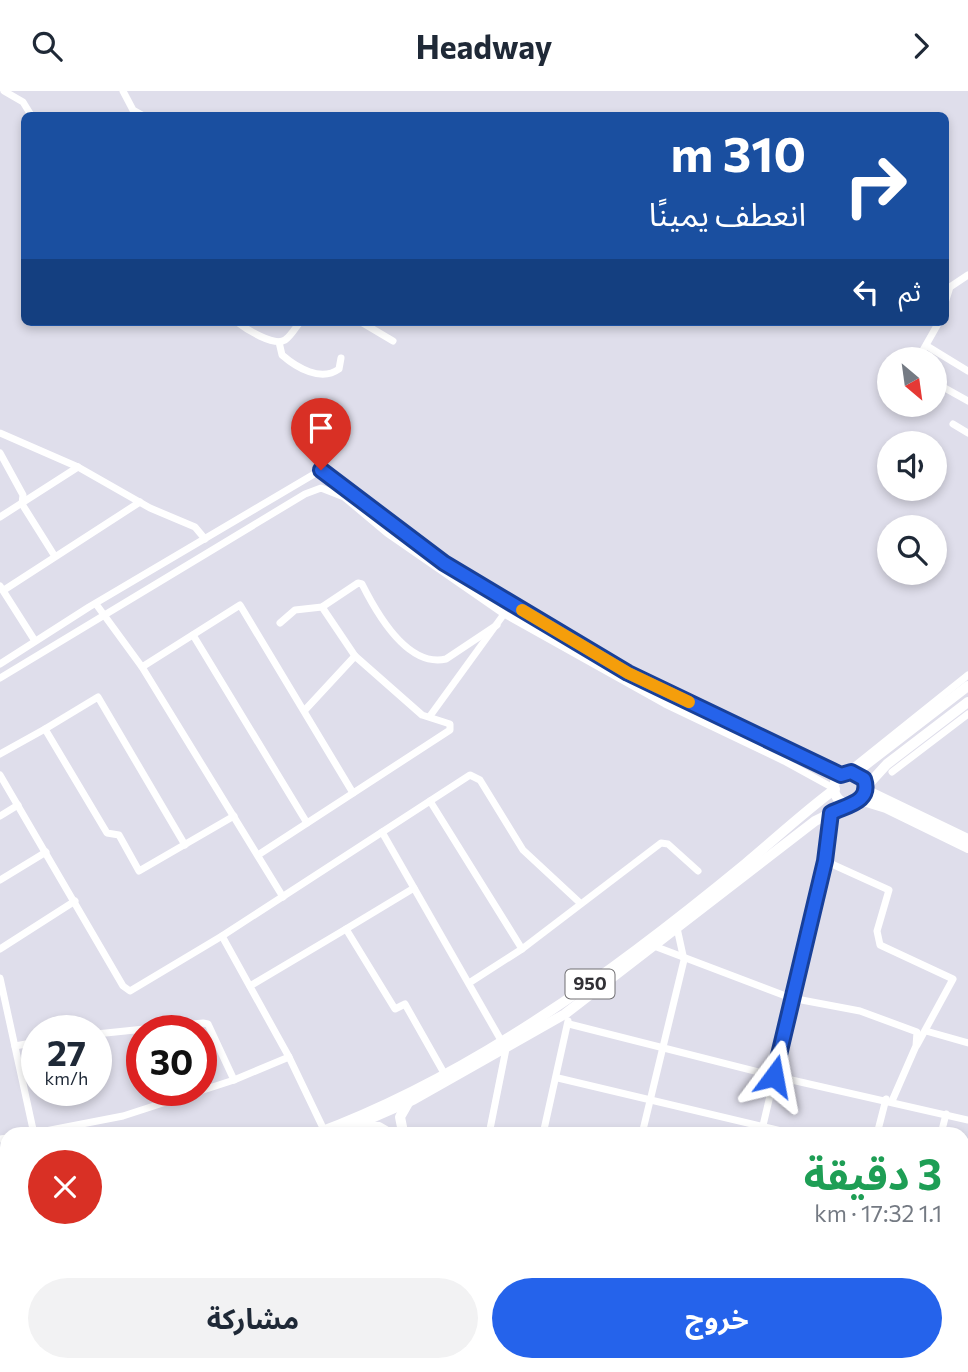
<!DOCTYPE html>
<html lang="ar">
<head>
<meta charset="utf-8">
<style>
	body { margin:0; font-family:Commissioner,"Noto Sans Arabic",sans-serif; background:#f2f2f3; color:#1f2937; direction:rtl; height:100vh; display:flex; flex-direction:column; font-size:26px; white-space:nowrap }
	* { box-sizing:border-box; margin:0 }
	p { font-size:23px; color:#747a83 }
	.icon { flex:none; width:38px; height:38px; fill:none; stroke:currentColor; stroke-width:2; stroke-linecap:round; stroke-linejoin:round }
	.map { position:relative; flex:1; overflow:hidden; direction:ltr }
	.drawer { position:absolute; left:0px; top:1036px; width:970px; height:245px; display:flex; flex-direction:column; background:#fff; border-radius:21px 21px 0 0; box-shadow:0 4px 10px #0003; direction:rtl }
	.drawer>* { flex:none }
	.guide { position:absolute; left:21px; top:21px; width:928px; height:214px; border-radius:10px; box-shadow:0 4px 10px #0003; direction:rtl; background:#1a4fa0; color:#fff; overflow:hidden }
	.needle { width:46px; rotate:151deg }
	.fabs { position:absolute; left:877px; top:256px; display:grid; gap:14px }
	.fabs a { display:grid; place-items:center; width:70px; height:70px; border-radius:50%; background:#fff; box-shadow:0 4px 10px #0003; font-size:35px }
	.speed { position:absolute; left:21px; top:924px; display:flex; gap:14px; font-size:35px; font-weight:700; text-align:center }
	.speed>* { display:grid; place-content:center; width:91px; height:91px; border-radius:50%; background:#fff; box-shadow:0 4px 10px #0003; line-height:1 }
	.speed small { font-size:18px; font-weight:400 }
	.speed .limit { border:10px solid #d22; background:#fff; color:#111 }
	.pin { position:absolute; display:grid; place-items:center; width:60px; height:60px; color:#fff; margin:-72px -30px; border-radius:50% 50% 50% 0; rotate:-45deg; box-shadow:0 0 7px #0007 }
	.pin .icon { rotate:45deg }
	.me { position:absolute; width:77px; margin:-38px; rotate:13deg; stroke-linejoin:round; filter:drop-shadow(0 0 5px #0008) }
	.turn { display:flex; align-items:center; gap:24px; height:147px; padding:0 28px; font-size:32px }
	.turn .icon { width:91px; height:91px; stroke-width:2.5 }
	.turn b { display:block; font-size:49px; line-height:60px }
	.then { display:flex; align-items:center; height:66px; padding:0 28px; background:#0003; gap:14px; font-size:26px }
	.round { display:grid; place-items:center; flex:none; width:74px; height:74px; border-radius:37px; background:#f2f2f3 }
	.overview { display:flex; align-items:center; justify-content:space-between; height:119px; padding:0 28px }
	h1 { font-size:42px; font-weight:700; line-height:52px; color:#1e9e55 }
	.button { display:flex; gap:14px; margin-top:auto; padding:14px 28px }
	.button a { flex:1; height:80px; border-radius:42px; background:#2563eb; color:#fff; font-size:28px; font-weight:700; line-height:80px; text-align:center }
	.button a+a { background:#f2f2f3; color:#1f2937 }
	header { display:flex; justify-content:space-between; align-items:center; height:91px; padding:0 28px; background:#fff; font-size:32px; font-weight:700 }
	.map>svg:first-child { display:block }
	.lines { fill:none; stroke-linecap:round; stroke-linejoin:round }
	.street { stroke:#fff; stroke-width:7 }
	.secondary { stroke:#fff; stroke-width:10 }
	.primary { stroke:#fff; stroke-width:10 }
	.route-casing { stroke:#184099; stroke-width:18 }
	.route { stroke:#2563eb; stroke-width:12 }
	.slow { stroke:#f59e0b; stroke-width:12 }
	.labels { text-anchor:middle; stroke-width:6; stroke-linejoin:round; paint-order:stroke }
	.shield { fill:#fff; stroke:#706f72; stroke-width:2 }
	.shield-label { font-size:18px; font-weight:bold; fill:#323136 }
</style>
</head>
<body>
<header><svg class="icon" aria-label="forward" viewBox="0 0 24 24"><path d="M9 5l7 7-7 7"/></svg>Headway<svg class="icon" aria-label="search" viewBox="0 0 24 24"><circle cx="10" cy="10" r="6"/><path d="M15 15l6 6"/></svg></header>
<div class="map">
<svg width="968" height="1281" viewBox="0 0 968 1281">
	<rect width="100%" height="100%" fill="#dfdeeb"/>
	<g class="lines">
		<!-- street -->
		<g class="street">
			<polyline points="4,0 23,11 31,24"/>
			<polyline points="123,0 133,19 142,24"/>
			<polyline points="945,212 950,196 968,184"/>
			<path d="M237,231C246,238 274,256 285,249C291,245 296,236 300,231"/>
			<polyline points="361,231 393,250"/>
			<path d="M279,251L282,264C297,277 321,291 339,278L341,267"/>
			<polyline points="927,255 968,280"/>
			<polyline points="918,268 939,231"/>
			<polyline points="934,291 968,310"/>
			<polyline points="953,333 968,342"/>
			<polyline points="0,342 78,376 150,417 195,436 205,448"/>
			<polyline points="0,362 23,404 22,413 54,464"/>
			<polyline points="0,426 78,376"/>
			<polyline points="0,495 35,550"/>
			<polyline points="4,499 140,411"/>
			<polyline points="96,513 142,576 283,806"/>
			<polyline points="322,516 355,565"/>
			<path d="M280,532L295,519L322,516L358,492L362,493C376,521 407,577 446,568L497,534"/>
			<polyline points="193,544 307,732"/>
			<polyline points="0,573 89,516 321,379 444,472 628,582 841,684"/>
			<polyline points="142,576 240,514 353,702"/>
			<polyline points="0,587 305,403 321,397 344,406 387,442 504,523 665,613 784,670 835,698"/>
			<polyline points="430,625 504,523"/>
			<polyline points="45,638 98,606 185,754"/>
			<polyline points="0,663 45,638 107,742 119,744 139,780 234,725"/>
			<polyline points="847,681 968,584"/>
			<polyline points="892,681 968,623"/>
			<polyline points="0,684 123,895 130,900 222,845 470,684 480,689 523,759 579,811"/>
			<polyline points="430,710 522,858 469,892"/>
			<polyline points="0,725 18,714"/>
			<polyline points="382,741 506,958 489,1043"/>
			<polyline points="258,764 450,639 450,633 422,624 355,565 305,619"/>
			<polyline points="825,770 889,799 877,840 880,854 953,888 917,954"/>
			<polyline points="0,789 46,761"/>
			<polyline points="346,838 414,797"/>
			<polyline points="222,845 289,966 324,1039"/>
			<polyline points="654,855 791,907 860,920 917,941 916,955 892,1010"/>
			<polyline points="0,858 75,810"/>
			<polyline points="522,858 661,752 668,753 698,780"/>
			<polyline points="0,887 34,1043"/>
			<polyline points="250,895 346,838 395,918 405,913 444,982"/>
			<polyline points="569,933 774,985 968,1029"/>
			<polyline points="926,940 968,952"/>
			<polyline points="96,943 203,932 208,933 234,989"/>
			<polyline points="15,955 37,951"/>
			<polyline points="558,987 794,1043"/>
			<polyline points="30,1043 123,1025 234,989 289,966"/>
			<polyline points="543,1043 568,930"/>
			<polyline points="642,1043 684,869 677,837"/>
			<polyline points="761,1043 825,770 831,722"/>
			<polyline points="877,1043 886,1008"/>
			<polyline points="941,1043 946,1023"/>
			<polyline points="0,1048 7,1047"/>
			<polyline points="962,1085 968,1086"/>
			<polyline points="962,1125 968,1126"/>
			<polyline points="962,1186 968,1163"/>
			<polyline points="0,1217 7,1216"/>
			<polyline points="51,1274 52,1281"/>
			<polyline points="222,1274 225,1281"/>
			<polyline points="284,1274 288,1281"/>
			<polyline points="564,1274 587,1281"/>
			<polyline points="598,1281 600,1274"/>
		</g>
		<!-- secondary -->
		<g class="secondary">
			<polyline points="866,699 968,748"/>
			<polyline points="860,709 886,717 968,757"/>
			<polyline points="962,1257 968,1258"/>
			<polyline points="962,1264 968,1265"/>
		</g>
		<!-- primary -->
		<g class="primary">
			<circle cx="850" cy="697" r="16"/>
			<polyline points="855,682 968,595"/>
			<polyline points="866,696 887,673 968,611"/>
			<polyline points="360,1035 379,1036 391,1043"/>
			<polyline points="403,1041 400,1026 408,1012"/>
			<path d="M315,1043C474,984 615,880 745,773C775,748 804,721 835,698"/>
			<polyline points="335,1043 413,1009 565,923 815,730 850,713"/>
			<polyline points="0,1127 7,1126"/>
			<polyline points="0,1136 7,1135"/>
		</g>
	</g>
	<g class="lines">
		<!-- route casing -->
		<g class="route-casing">
			<path id="route" d="M321,379L444,472L628,582L841,684L851,681L864,688C872,711 847,714 831,722L825,770L774,985"/>
		</g>
		<!-- route -->
		<use href="#route" class="route"/>
		<!-- slow -->
		<polyline class="slow" points="522,519 628,582 689,611"/>
	</g>
	<g class="labels">
		<!-- shield labels -->
		<rect class="shield" x="565.5" y="878.5" width="49" height="29" rx="5"/>
		<g class="shield-label">
			<text x="590" y="899">950</text>
		</g>
	</g>
</svg>
<div class="fabs">
<a><svg class="needle" viewBox="-14 -14 28 28"><path d="M0-13l5 13h-10z" fill="#e53935"/><path d="M0 13l5-13h-10z" fill="#747a83"/></svg></a>
<a><svg class="icon" aria-label="sound" viewBox="0 0 24 24"><path d="M4 9h4l5-4v14l-5-4H4zM17 9q2 3 0 6"/></svg></a>
<a><svg class="icon" aria-label="search" viewBox="0 0 24 24"><circle cx="10" cy="10" r="6"/><path d="M15 15l6 6"/></svg></a>
</div>
<div class="speed"><div>27<small>km/h</small></div><div class="limit">30</div></div>
<div class="pin" style="left:321px;top:379px;background:#d93025"><svg class="icon" aria-label="arrive" viewBox="0 0 24 24"><path d="M6 21V4h12l-3 4 3 4H6"/></svg></div>
<svg class="me" style="left:774px;top:985px" viewBox="-20 -20 40 40"><path d="M0-17L14 15 0 8-14 15z" fill="#2563eb" stroke="#fff" stroke-width="4"/></svg>
<div class="guide">
<div class="turn"><svg class="icon" aria-label="right" viewBox="0 0 24 24"><path d="M7 20v-9h11M14 6l5 5-5 5"/></svg><div><b>310 m</b>انعطف يمينًا</div></div>
<div class="then">ثم<svg class="icon" aria-label="left" viewBox="0 0 24 24"><path d="M17 20v-9H6M10 6l-5 5 5 5"/></svg></div>
</div>
<section class="drawer">
<div class="overview"><div><h1>3 دقيقة</h1><p>1.1 km · 17:32</p></div><a class="round" style="background:#d93025;color:#fff"><svg class="icon" aria-label="close" viewBox="0 0 24 24"><path d="M6 6l12 12M18 6L6 18"/></svg></a></div>
<div class="button"><a>خروج</a><a>مشاركة</a></div>
</section>
</div>
</body>
</html>
